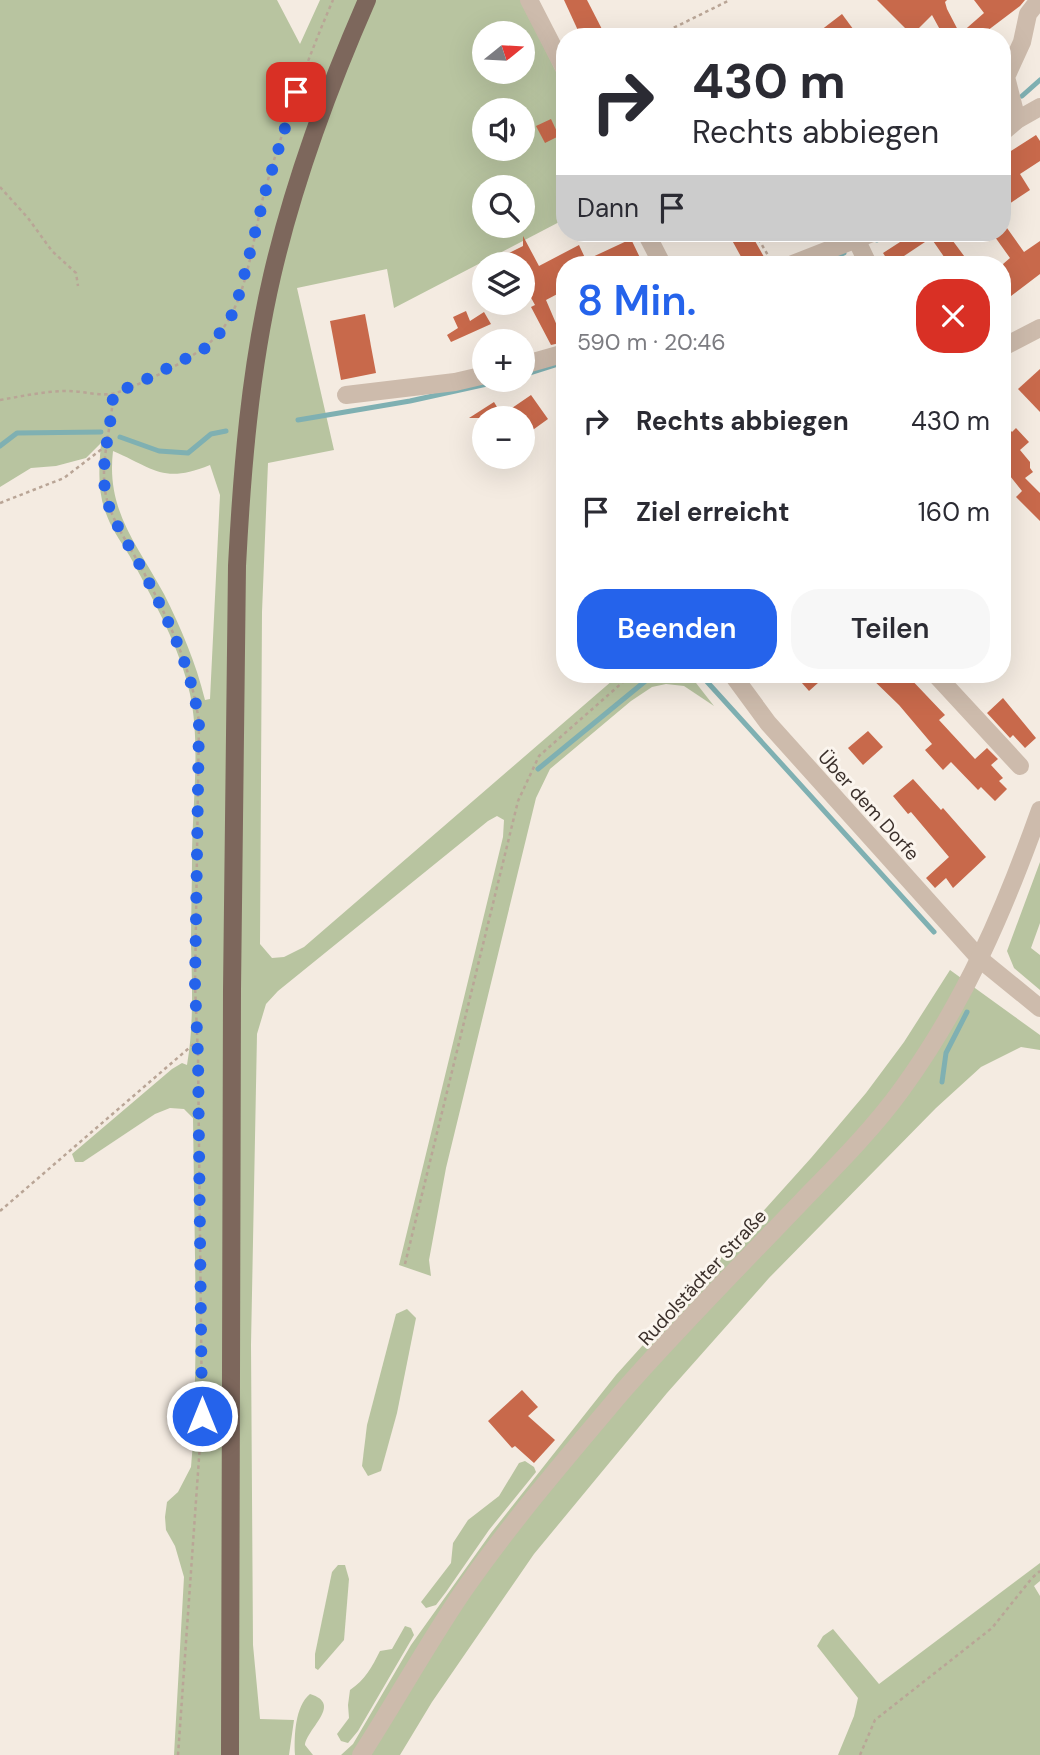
<!DOCTYPE html>
<html lang="de">
<head>
<meta charset="utf-8">
<style>
	body { margin:0; font-family:"DM Sans",sans-serif; background:#f7f7f7; color:#2b2b33; height:100vh; display:flex; flex-direction:column; font-size:26px; white-space:nowrap }
	* { box-sizing:border-box; margin:0 }
	p { font-size:23px; color:#7c7c81 }
	.icon { flex:none; width:38px; height:38px; fill:none; stroke:currentColor; stroke-width:2; stroke-linecap:round; stroke-linejoin:round }
	.map { position:relative; flex:1; overflow:hidden }
	.details { position:absolute; left:556px; top:256px; width:455px; height:427px; display:flex; flex-direction:column; background:#fff; border-radius:28px; box-shadow:0 7px 28px #0002 }
	.details>* { flex:none }
	.guide { position:absolute; left:556px; top:28px; width:455px; height:214px; border-radius:28px; box-shadow:0 7px 28px #0002; background:#fff; color:#2b2b33; overflow:hidden }
	.needle { width:46px; rotate:72deg }
	.buttons { position:absolute; left:472px; top:21px; display:grid; gap:14px }
	.buttons a { display:grid; place-items:center; width:63px; height:63px; border-radius:50%; background:#fff; box-shadow:0 7px 28px #0002; font-size:35px }
	.pin { position:absolute; display:grid; place-items:center; width:60px; height:60px; color:#fff; margin:-30px; border-radius:14px; box-shadow:0 4px 10px #0006 }
	.me { position:absolute; width:77px; margin:-38px; rotate:0deg; stroke-linejoin:round; filter:drop-shadow(0 0 5px #0008) }
	.turn { display:flex; align-items:center; gap:24px; height:147px; padding:0 21px; font-size:32px }
	.turn .icon { width:91px; height:91px; stroke-width:2.5 }
	.turn b { display:block; font-size:49px; line-height:60px }
	.then { display:flex; align-items:center; height:66px; padding:0 21px; background:#0003; gap:14px; font-size:26px }
	.round { display:grid; place-items:center; flex:none; width:74px; height:74px; border-radius:28px; background:#f7f7f7 }
	.overview { display:flex; align-items:center; justify-content:space-between; height:119px; padding:0 21px }
	h1 { font-size:42px; font-weight:600; line-height:52px; color:#2563eb }
	.cta { display:flex; gap:14px; margin-top:auto; padding:14px 21px }
	.cta a { flex:1; height:80px; border-radius:28px; background:#2563eb; color:#fff; font-size:28px; font-weight:600; line-height:80px; text-align:center }
	.cta a+a { background:#f7f7f7; color:#2b2b33 }
	ul { padding:0; list-style:none }
	li { display:flex; align-items:center; gap:21px; height:91px; padding:0 21px }
	li div { flex:1 }
	li b { display:block; font-size:26px }
	li em { font-style:normal }
	.map>svg:first-child { display:block }
	.green { fill:#b8c4a0; fill-rule:evenodd }
	.lines { fill:none; stroke-linecap:round; stroke-linejoin:round }
	.stream { stroke:#7fb0b2; stroke-width:5 }
	.building { fill:#c8694b }
	.path { stroke:#b9a596; stroke-width:2.5; stroke-dasharray:3.5 3.5; stroke-linecap:butt }
	.minor { stroke:#cdbbac; stroke-width:18 }
	.major { stroke:#7d675c; stroke-width:18 }
	.route { stroke:#2563eb; stroke-width:12; stroke-dasharray:0 21.6 }
	.labels { text-anchor:middle; stroke-width:6; stroke-linejoin:round; paint-order:stroke }
	.street-label { font-size:19px; fill:#3b302b; stroke:#fbf5ee }
</style>
</head>
<body>
<div class="map">
<svg width="1040" height="1755" viewBox="0 0 1040 1755">
	<rect width="100%" height="100%" fill="#f4ebe1"/>
	<!-- green -->
	<g class="green">
		<path d="M0,0H277L300,44L320,0H521L565,90V219L394,308L387,269L297,288L334,450L268,463L262,612L260,944L272,958L284,957L304,947L620,674H689L714,706L684,686L666,684L652,687L631,701L550,769L536,798L446,1168L429,1260L431,1276L399,1265L503,837L504,820L497,816L488,821L278,991L266,1004L257,1034L251,1345L253,1645L260,1719L294,1720L289,1755H174L184,1577L175,1546L166,1530L165,1517L167,1502L178,1492L191,1467L194,1430L196,1326L193,1118L184,1109L170,1108L155,1114L83,1162H75L72,1154L172,1069L182,1063L187,1065C194,1025 192,985 191,944C191,915 192,887 192,859C192,806 201,745 190,694C180,648 155,603 133,562C125,547 113,532 107,516C97,492 99,468 101,443L86,458L56,466L31,468L0,487ZM485,33H523V72H485ZM485,110H523V149H485ZM485,187H523V226H485ZM113,451C155,469 163,484 210,465L220,495L210,699L205,700C196,663 181,628 164,594C137,544 106,511 113,451Z"/>
		<polygon points="1040,862 1040,923 1031,948 1040,955 1040,990 1014,968 1007,951"/>
		<polygon points="950,970 1040,1035 1040,1050 1021,1047 981,1067 936,1108 769,1278 667,1393 534,1554 432,1702 400,1755 341,1755 353,1744 411,1645 491,1533 616,1375 811,1158 866,1093 904,1042"/>
		<polygon points="407,1309 416,1318 397,1413 381,1471 368,1476 362,1466 367,1425 396,1314"/>
		<polygon points="525,1461 534,1467 536,1472 489,1530 446,1592 436,1605 426,1608 421,1602 451,1563 453,1543 468,1520 499,1496 519,1463"/>
		<polygon points="1040,1563 1040,1581 1034,1586 1040,1596 1040,1755 838,1755 854,1716 858,1698 817,1646 823,1636 833,1629 879,1684"/>
		<polygon points="338,1565 345,1565 349,1579 344,1640 318,1670 315,1668 315,1654 332,1572"/>
		<path d="M405,1626L411,1628L414,1635L358,1731L348,1743L341,1741L337,1734L349,1718L348,1705L350,1690C365,1680 372,1667 380,1651L392,1649Z"/>
		<path d="M310,1694C343,1704 308,1727 305,1745L313,1755H295C294,1736 295,1706 310,1694Z"/>
	</g>
	<g class="lines">
		<!-- stream -->
		<g class="stream">
			<polyline points="1022,96 1040,80"/>
			<polyline points="877,240 894,233"/>
			<polyline points="818,264 844,253"/>
			<polyline points="523,375 564,362"/>
			<polyline points="298,420 410,401 505,380"/>
			<polyline points="120,437 159,451 188,453 211,434 226,431"/>
			<polyline points="0,446 17,433 101,432"/>
			<polyline points="700,674 934,932"/>
			<polyline points="538,769 654,674"/>
			<polyline points="942,1082 946,1053 967,1012"/>
		</g>
	</g>
	<!-- building -->
	<g class="building">
		<polygon points="564,0 587,0 606,37 581,37"/>
		<polygon points="877,0 947,0 945,2 947,9 960,34 984,13 974,0 1025,0 1020,6 979,37 944,37 932,15 912,35"/>
		<polygon points="842,14 859,37 812,37"/>
		<polygon points="551,119 559,136 545,143 536,126"/>
		<polygon points="1036,135 1040,141 1040,161 1020,174 1030,190 1003,208 1003,156"/>
		<polygon points="1007,228 1024,252 1040,241 1040,274 1011,296 1003,284 1003,264 1010,258 995,237"/>
		<polygon points="728,233 770,233 755,241 768,264 745,264"/>
		<polygon points="914,233 947,233 970,264 949,264 931,238 904,256 910,264 890,264 883,253"/>
		<polygon points="523,236 539,266 579,245 586,260 631,239 643,264 565,264 565,290 546,300 564,342 551,345 531,307 535,305 523,283 523,264 514,264 509,253 523,246"/>
		<polygon points="466,311 470,321 484,312 491,324 451,342 447,335 458,328 453,317"/>
		<polygon points="365,314 376,373 341,380 330,321"/>
		<polygon points="1040,369 1040,412 1018,389"/>
		<polygon points="531,395 548,419 523,437 523,418 469,418 494,402 502,415"/>
		<polygon points="1003,422 1012,432 1016,428 1029,442 1020,450 1030,462 1030,468 1033,472 1025,478 1040,493 1040,521 1016,497 1022,491 1006,471 1009,468 1003,461"/>
		<polygon points="794,674 828,674 809,691"/>
		<polygon points="867,674 906,674 945,715 939,720 975,759 987,748 998,759 991,765 1003,778 999,781 1007,789 995,801 981,787 978,790 951,762 943,770 925,750 932,744 899,705"/>
		<polygon points="1003,698 1036,738 1025,748 1013,735 1010,738 987,713"/>
		<polygon points="868,731 883,747 863,765 848,748"/>
		<polygon points="913,779 941,810 943,808 986,857 953,888 946,878 935,888 926,878 949,857 911,812 908,814 893,796"/>
		<polygon points="522,1390 538,1407 528,1416 555,1440 534,1463 515,1446 512,1448 488,1421"/>
	</g>
	<g class="lines">
		<!-- path -->
		<g class="path">
			<polyline points="655,37 730,0"/>
			<polyline points="0,187 28,218 52,251 76,273 78,286"/>
			<polyline points="755,233 773,264"/>
			<path d="M113,394C112,429 98,465 107,500C114,524 129,545 141,567C167,617 191,665 199,722L195,985L198,1056L202,1416L178,1755"/>
			<path d="M0,400C23,396 45,391 68,391C84,391 101,397 116,393C145,383 203,355 221,331C249,295 253,234 265,190C284,125 306,62 333,0"/>
			<polyline points="0,503 64,478 107,445"/>
			<polyline points="0,1211 196,1042"/>
			<polyline points="405,1264 518,801 539,756 632,674"/>
			<polyline points="860,1755 875,1720 992,1628 1032,1578 1040,1571"/>
		</g>
		<!-- minor -->
		<g class="minor">
			<polyline points="529,0 565,70"/>
			<polyline points="1017,120 1006,77 1022,42 1028,14 1039,0"/>
			<polyline points="1003,132 1017,120 1040,107"/>
			<polyline points="646,233 662,264"/>
			<polyline points="857,241 868,264"/>
			<polyline points="793,264 872,233"/>
			<polyline points="1003,347 1040,328"/>
			<polyline points="523,365 565,353"/>
			<polyline points="346,395 455,382 485,375"/>
			<polyline points="732,674 768,723 981,960 1040,1008"/>
			<polyline points="935,674 1020,766"/>
			<path d="M361,1755C396,1701 427,1644 464,1590C512,1521 568,1456 622,1392C680,1326 743,1263 804,1199C838,1164 873,1129 902,1089C965,1002 1004,911 1040,810"/>
		</g>
		<!-- major -->
		<path class="major" d="M230,1755L232,990L237,566C242,469 250,371 272,276C294,181 328,89 367,0"/>
	</g>
	<g class="lines">
		<!-- route -->
		<path class="route" d="M202,1416L198,1056L195,985L199,722C191,665 167,617 141,567C129,545 114,524 107,500C98,465 112,429 113,394L145,380L204,349L219,334L231,317L240,292L265,193L296,92"/>
	</g>
	<g class="labels">
		<!-- street labels -->
		<g class="street-label">
			<text transform="translate(869 805) rotate(48)" y="7">Über dem Dorfe</text>
			<text transform="translate(702 1277) rotate(-47)" y="7">Rudolstädter Straße</text>
		</g>
	</g>
</svg>
<div class="buttons">
<a><svg class="needle" viewBox="-14 -14 28 28"><path d="M0-13l5 13h-10z" fill="#e53935"/><path d="M0 13l5-13h-10z" fill="#7c7c81"/></svg></a>
<a><svg class="icon" aria-label="sound" viewBox="0 0 24 24"><path d="M4 9h4l5-4v14l-5-4H4zM17 9q2 3 0 6"/></svg></a>
<a><svg class="icon" aria-label="search" viewBox="0 0 24 24"><circle cx="10" cy="10" r="6"/><path d="M15 15l6 6"/></svg></a>
<a><svg class="icon" aria-label="layers" viewBox="0 0 24 24"><path d="M12 4l9 5-9 5-9-5zM3 14l9 5 9-5"/></svg></a>
<a>+</a>
<a>−</a>
</div>
<div class="pin" style="left:296px;top:92px;background:#d93025"><svg class="icon" aria-label="arrive" viewBox="0 0 24 24"><path d="M6 21V4h12l-3 4 3 4H6"/></svg></div>
<svg class="me" style="left:202px;top:1416px" viewBox="-20 -20 40 40"><circle r="17" fill="#2563eb" stroke="#fff" stroke-width="3"/><path d="M0-11L8 9 0 5-8 9z" fill="#fff"/></svg>
<div class="guide">
<div class="turn"><svg class="icon" aria-label="right" viewBox="0 0 24 24"><path d="M7 20v-9h11M14 6l5 5-5 5"/></svg><div><b>430 m</b>Rechts abbiegen</div></div>
<div class="then">Dann<svg class="icon" aria-label="arrive" viewBox="0 0 24 24"><path d="M6 21V4h12l-3 4 3 4H6"/></svg></div>
</div>
<section class="details">
<div class="overview"><div><h1>8 Min.</h1><p>590 m · 20:46</p></div><a class="round" style="background:#d93025;color:#fff"><svg class="icon" aria-label="close" viewBox="0 0 24 24"><path d="M6 6l12 12M18 6L6 18"/></svg></a></div>
<ul>
<li><svg class="icon" aria-label="right" viewBox="0 0 24 24"><path d="M7 20v-9h11M14 6l5 5-5 5"/></svg><div><b>Rechts abbiegen</b></div><em>430 m</em></li>
<li><svg class="icon" aria-label="arrive" viewBox="0 0 24 24"><path d="M6 21V4h12l-3 4 3 4H6"/></svg><div><b>Ziel erreicht</b></div><em>160 m</em></li>
</ul>
<div class="cta"><a>Beenden</a><a>Teilen</a></div>
</section>
</div>
</body>
</html>
